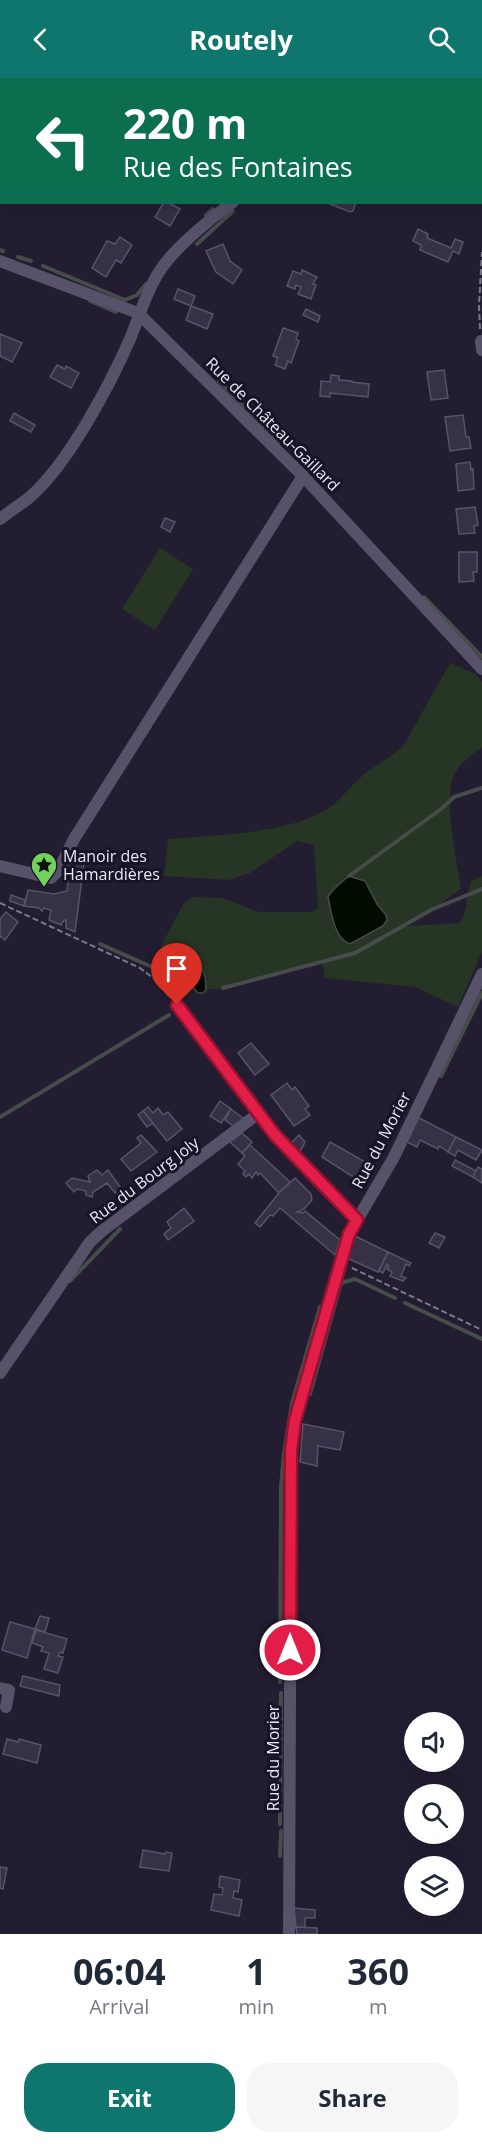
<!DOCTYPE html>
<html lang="en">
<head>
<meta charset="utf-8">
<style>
	body { margin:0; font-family:"Open Sans",sans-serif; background:#f6f6f7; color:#1f2937; height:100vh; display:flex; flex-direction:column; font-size:22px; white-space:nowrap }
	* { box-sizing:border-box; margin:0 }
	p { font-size:20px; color:#747a83 }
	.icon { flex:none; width:33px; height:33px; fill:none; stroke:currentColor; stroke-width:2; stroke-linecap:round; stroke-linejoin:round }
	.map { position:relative; height:1856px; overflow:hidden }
	.sheet { display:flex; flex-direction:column; background:#fff; flex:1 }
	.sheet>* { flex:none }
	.top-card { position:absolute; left:0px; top:0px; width:483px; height:126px; box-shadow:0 6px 24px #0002; background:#0b6e4f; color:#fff; overflow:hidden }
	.tools { position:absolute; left:404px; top:1634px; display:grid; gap:12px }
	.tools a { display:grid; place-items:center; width:60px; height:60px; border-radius:50%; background:#fff; box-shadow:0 6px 24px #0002; font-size:30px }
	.pin { position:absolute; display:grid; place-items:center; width:51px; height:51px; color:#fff; margin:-62px -26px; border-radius:50% 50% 50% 0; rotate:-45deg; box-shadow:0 0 6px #0007 }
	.pin .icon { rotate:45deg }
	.me { position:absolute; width:66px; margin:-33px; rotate:0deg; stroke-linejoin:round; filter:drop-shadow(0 0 4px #0008) }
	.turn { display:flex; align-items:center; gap:21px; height:126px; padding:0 24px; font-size:27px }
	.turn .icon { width:78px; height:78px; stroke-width:2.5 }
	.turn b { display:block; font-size:42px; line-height:51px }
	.eta { display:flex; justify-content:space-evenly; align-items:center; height:102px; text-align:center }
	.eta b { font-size:36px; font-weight:700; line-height:42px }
	.cta { display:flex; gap:12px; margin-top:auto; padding:12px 24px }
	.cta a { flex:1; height:69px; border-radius:24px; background:#0f766e; color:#fff; font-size:24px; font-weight:700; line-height:69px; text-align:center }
	.cta a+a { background:#f6f6f7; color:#1f2937 }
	header { display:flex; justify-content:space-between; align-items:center; height:78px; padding:0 24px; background:#0f766e; color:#fff; font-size:27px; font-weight:700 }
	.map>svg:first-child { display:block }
	.green { fill:#273524 }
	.water { fill:#010b00; stroke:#464c49; stroke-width:1.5 }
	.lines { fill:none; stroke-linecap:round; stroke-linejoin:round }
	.stream { stroke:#464c49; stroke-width:4 }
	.building { fill:#363146; stroke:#58536a; stroke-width:1.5 }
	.path { stroke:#7c7889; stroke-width:2; stroke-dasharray:6 3; stroke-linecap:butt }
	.minor { stroke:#575269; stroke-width:12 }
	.route-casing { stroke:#92132f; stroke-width:15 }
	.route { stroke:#e11d48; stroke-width:10 }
	.labels { text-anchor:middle; stroke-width:6; stroke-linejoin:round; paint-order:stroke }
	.street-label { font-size:16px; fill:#e8e5f3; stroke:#191327 }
	.poi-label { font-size:16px; fill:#e8e5f3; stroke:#191327; text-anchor:start }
</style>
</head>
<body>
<header><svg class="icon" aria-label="back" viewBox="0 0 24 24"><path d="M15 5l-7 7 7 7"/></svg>Routely<svg class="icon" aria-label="search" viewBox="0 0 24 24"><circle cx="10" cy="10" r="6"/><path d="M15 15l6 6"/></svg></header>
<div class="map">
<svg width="482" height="1856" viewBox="0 0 482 1856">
	<rect width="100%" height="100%" fill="#221d31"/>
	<!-- green -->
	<g class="green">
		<polygon points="160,470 193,491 155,552 122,531"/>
		<path d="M450,585L476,596L482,604V670C472,676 461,684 455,695C442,719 457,783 461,811L433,831L403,848L460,845L464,838L471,803L482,798V874L458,929L415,909L325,900L322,882L223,910L206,912C206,894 204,888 184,886L182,888L160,878L162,866L184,825L192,819L222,820L259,834H312L318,829L314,767L297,763L250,795L228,802L164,798L168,761C219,756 286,757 329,730C341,722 350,708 362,698C376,686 393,679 405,665Z"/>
	</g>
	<!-- water -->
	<g class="water">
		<path d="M349,798L365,803L377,826L386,837L387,842L383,848L350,866C334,861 331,833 328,819C331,813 344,802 349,798Z"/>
		<path d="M184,886C204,888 206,893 206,912L203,915H198C191,908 184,899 182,888Z"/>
	</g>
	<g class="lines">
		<!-- stream -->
		<g class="stream">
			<polyline points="206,137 213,131"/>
			<polyline points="197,166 233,133"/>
			<polyline points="0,172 3,173"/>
			<polyline points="18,179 31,183"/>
			<polyline points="43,188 125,222 137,217 146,206"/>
			<polyline points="90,223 116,234"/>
			<polyline points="219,303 278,365"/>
			<polyline points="424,519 482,579"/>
			<polyline points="349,798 441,731 454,719 482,710"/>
			<polyline points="100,866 152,889 183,915"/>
			<polyline points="223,910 355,875 433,831 482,811"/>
			<polyline points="441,998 482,915"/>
			<polyline points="0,1039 169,937"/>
			<polyline points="70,1203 120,1151"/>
			<polyline points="405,1225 482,1261"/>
			<polyline points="310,1316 341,1205 355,1201 395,1220"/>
			<polyline points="280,1604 281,1409 284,1375 292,1325 320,1229"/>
			<polyline points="280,1746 281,1615"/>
			<polyline points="280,1778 281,1753"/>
		</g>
	</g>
	<!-- building -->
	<g class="building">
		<polygon points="164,124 168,124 180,131 170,148 155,139"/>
		<polygon points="325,124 356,124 353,133 350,134"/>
		<polygon points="418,151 428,156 427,160 451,170 455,161 463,164 459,176 453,173 448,184 420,172 421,167 413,163"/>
		<polygon points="120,159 132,167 121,185 116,182 106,199 92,190 107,163 115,166"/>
		<polygon points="223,166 230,183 242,192 233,206 216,194 206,173"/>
		<polygon points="302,192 317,199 313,206 316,207 311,221 298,216 301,209 296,207 295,211 287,208 293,193 301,196"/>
		<polygon points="178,211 195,218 191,228 174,221"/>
		<polygon points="191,228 213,236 207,251 186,242"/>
		<polygon points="306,231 320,238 318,244 303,237"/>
		<polygon points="283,250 298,255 296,261 299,263 291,285 288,283 285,291 275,287 278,280 273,278"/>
		<polygon points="0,256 22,265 12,284 0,278"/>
		<polygon points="57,287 65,291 66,288 79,295 71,310 50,299"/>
		<polygon points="444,292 448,320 431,322 427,294"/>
		<polygon points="331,297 339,298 339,302 352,303 352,304 369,306 368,319 330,315 330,319 320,318 321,303 330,304"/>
		<polygon points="14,335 35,347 31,354 10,343"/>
		<polygon points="463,337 466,359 469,359 471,370 450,373 445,339"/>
		<polygon points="470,384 471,392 473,391 474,411 458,413 456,386"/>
		<polygon points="475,429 478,447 474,448 475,455 459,456 456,431"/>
		<polygon points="165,440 175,444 170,454 161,449"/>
		<polygon points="459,474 477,474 477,494 473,494 474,503 459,504"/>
		<polygon points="70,783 84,785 75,854 66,850 66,842 64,842 61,847 49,842 51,832 44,830 42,833 39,830 24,828 28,812 54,816 67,813"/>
		<polygon points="11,817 25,822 24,828 10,823"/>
		<polygon points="6,834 18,844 5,862 0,858 0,841"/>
		<polygon points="251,965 269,986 255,997 238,975"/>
		<polygon points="287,1005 292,1012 295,1009 309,1028 305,1031 310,1037 294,1048 271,1017"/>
		<polygon points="220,1023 231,1031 221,1045 210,1038"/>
		<polygon points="148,1029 153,1035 158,1030 163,1037 168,1034 182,1051 167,1063 143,1033"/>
		<polygon points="231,1031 244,1041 235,1049 225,1042"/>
		<polygon points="143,1033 153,1045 147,1049 138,1037"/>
		<polygon points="417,1039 456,1059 448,1074 439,1068 438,1071 420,1062 417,1069 405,1063"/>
		<polygon points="242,1055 252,1064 242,1075 230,1064"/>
		<polygon points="141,1057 157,1074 131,1093 121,1081 141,1065 137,1060"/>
		<polygon points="299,1057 305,1064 299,1076 290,1066"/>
		<polygon points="456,1059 482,1072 476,1082 458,1072 455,1078 448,1074"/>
		<polygon points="330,1064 367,1085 358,1102 322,1079"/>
		<polygon points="250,1067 290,1104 279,1115 260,1095 258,1097 256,1094 252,1100 249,1096 246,1099 243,1096 245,1093 238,1086 245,1078 242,1075"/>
		<polygon points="455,1082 476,1093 473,1099 452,1088"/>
		<polygon points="478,1089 482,1091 482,1105 473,1099"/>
		<polygon points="97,1092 102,1097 108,1092 121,1110 115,1115 107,1105 93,1114 92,1119 86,1117 86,1113 77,1111 74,1114 66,1105 72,1100 90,1104 88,1098"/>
		<polygon points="295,1100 311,1116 312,1122 304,1131 297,1134 303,1135 305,1133 340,1162 335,1177 280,1130 273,1138 270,1137 260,1149 255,1145 279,1115"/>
		<polygon points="184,1130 194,1143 168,1162 164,1156 171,1150 167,1144"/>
		<polygon points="435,1155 445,1159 439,1170 429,1165"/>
		<polygon points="355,1158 388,1174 378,1194 347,1180"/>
		<polygon points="388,1174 411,1185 409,1188 406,1186 401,1198 406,1200 403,1203 390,1198 392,1194 387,1191 389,1188 387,1186 383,1195 379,1193"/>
		<polygon points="303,1346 344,1354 340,1372 318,1368 317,1388 300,1384"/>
		<polygon points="40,1538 49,1540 45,1554 35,1551"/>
		<polygon points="10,1544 35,1551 27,1580 2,1572"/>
		<polygon points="36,1552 67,1561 63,1575 60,1574 58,1578 63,1579 58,1595 44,1591 49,1575 41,1573 43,1569 32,1565"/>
		<polygon points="23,1598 60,1607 59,1618 20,1608"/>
		<polygon points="7,1661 18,1664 19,1661 41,1667 37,1685 3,1676"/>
		<polygon points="143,1772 165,1776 166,1774 172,1775 169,1793 140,1789"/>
		<polygon points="0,1789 7,1790 3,1811 0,1810"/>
		<polygon points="220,1798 240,1802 238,1814 234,1813 233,1820 242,1822 239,1838 211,1832 214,1816 222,1817 223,1810 219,1809"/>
		<polygon points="294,1830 315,1832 315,1840 305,1840 305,1850 296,1849"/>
		<polygon points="296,1849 317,1850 317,1856 297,1856"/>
	</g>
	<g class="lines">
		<!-- path -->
		<g class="path">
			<polyline points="480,251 479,227 482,174"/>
			<polyline points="0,825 140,890 153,900 169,918"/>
			<polyline points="352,1190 482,1252"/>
		</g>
		<!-- minor -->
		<g class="minor">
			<polyline points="267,0 269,2"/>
			<polyline points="389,2 391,0"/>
			<polyline points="0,183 138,235 303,398 482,591"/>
			<polyline points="481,263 482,272"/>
			<path d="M0,441C10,433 20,427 30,419C68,386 110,307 130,261C140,237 145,216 159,194C173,171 211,140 233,124"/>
			<polyline points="0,788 51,800 58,793 74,761 303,398"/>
			<polyline points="177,927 275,1057 357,1142"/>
			<polyline points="0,1295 90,1164 102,1153 259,1035"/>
			<polyline points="0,1610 9,1612 6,1629"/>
			<polyline points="289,1856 291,1373 295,1342 349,1156 394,1079 482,896"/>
		</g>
	</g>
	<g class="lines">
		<!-- route casing -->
		<g class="route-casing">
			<polyline id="route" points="177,927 275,1057 357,1142 349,1156 295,1342 291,1373 290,1572"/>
		</g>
		<!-- route -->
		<use href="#route" class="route"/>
	</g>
	<!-- icons -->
	<defs>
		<g id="sight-pin" transform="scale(1.35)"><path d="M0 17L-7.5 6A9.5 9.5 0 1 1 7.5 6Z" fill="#74d25c" stroke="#191327"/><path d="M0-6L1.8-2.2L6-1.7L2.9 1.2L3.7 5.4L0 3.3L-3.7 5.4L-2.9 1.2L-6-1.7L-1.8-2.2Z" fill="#111"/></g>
	</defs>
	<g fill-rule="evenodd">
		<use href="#sight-pin" x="44" y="787"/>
	</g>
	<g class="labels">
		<!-- street labels -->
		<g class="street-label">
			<text transform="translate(273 346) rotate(45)" y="6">Rue de Château-Gaillard</text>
			<text transform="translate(381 1062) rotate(-62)" y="6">Rue du Morier</text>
			<text transform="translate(144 1102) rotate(-37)" y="6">Rue du Bourg Joly</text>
			<text transform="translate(273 1680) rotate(-90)" y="6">Rue du Morier</text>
		</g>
		<!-- poi labels -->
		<g class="poi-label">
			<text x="63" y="784">Manoir des<tspan x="63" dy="18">Hamardières</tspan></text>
		</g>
	</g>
</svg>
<div class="tools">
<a><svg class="icon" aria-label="sound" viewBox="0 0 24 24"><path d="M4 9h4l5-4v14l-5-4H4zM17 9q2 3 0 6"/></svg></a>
<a><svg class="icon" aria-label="search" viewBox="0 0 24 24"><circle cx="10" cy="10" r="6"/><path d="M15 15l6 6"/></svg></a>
<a><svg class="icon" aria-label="layers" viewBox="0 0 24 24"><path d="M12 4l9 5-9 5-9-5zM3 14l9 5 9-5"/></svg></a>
</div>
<div class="pin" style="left:177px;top:927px;background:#d93025"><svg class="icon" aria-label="arrive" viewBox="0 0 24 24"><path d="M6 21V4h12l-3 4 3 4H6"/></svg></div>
<svg class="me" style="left:290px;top:1572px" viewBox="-20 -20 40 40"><circle r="17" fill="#e11d48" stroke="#fff" stroke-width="3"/><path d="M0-11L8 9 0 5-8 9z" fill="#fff"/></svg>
<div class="top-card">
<div class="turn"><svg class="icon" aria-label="left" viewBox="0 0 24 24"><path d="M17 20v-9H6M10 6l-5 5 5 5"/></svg><div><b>220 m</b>Rue des Fontaines</div></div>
</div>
</div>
<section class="sheet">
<div class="eta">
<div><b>06:04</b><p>Arrival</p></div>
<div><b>1</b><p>min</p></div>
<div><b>360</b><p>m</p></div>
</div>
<div class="cta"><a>Exit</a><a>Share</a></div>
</section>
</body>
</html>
